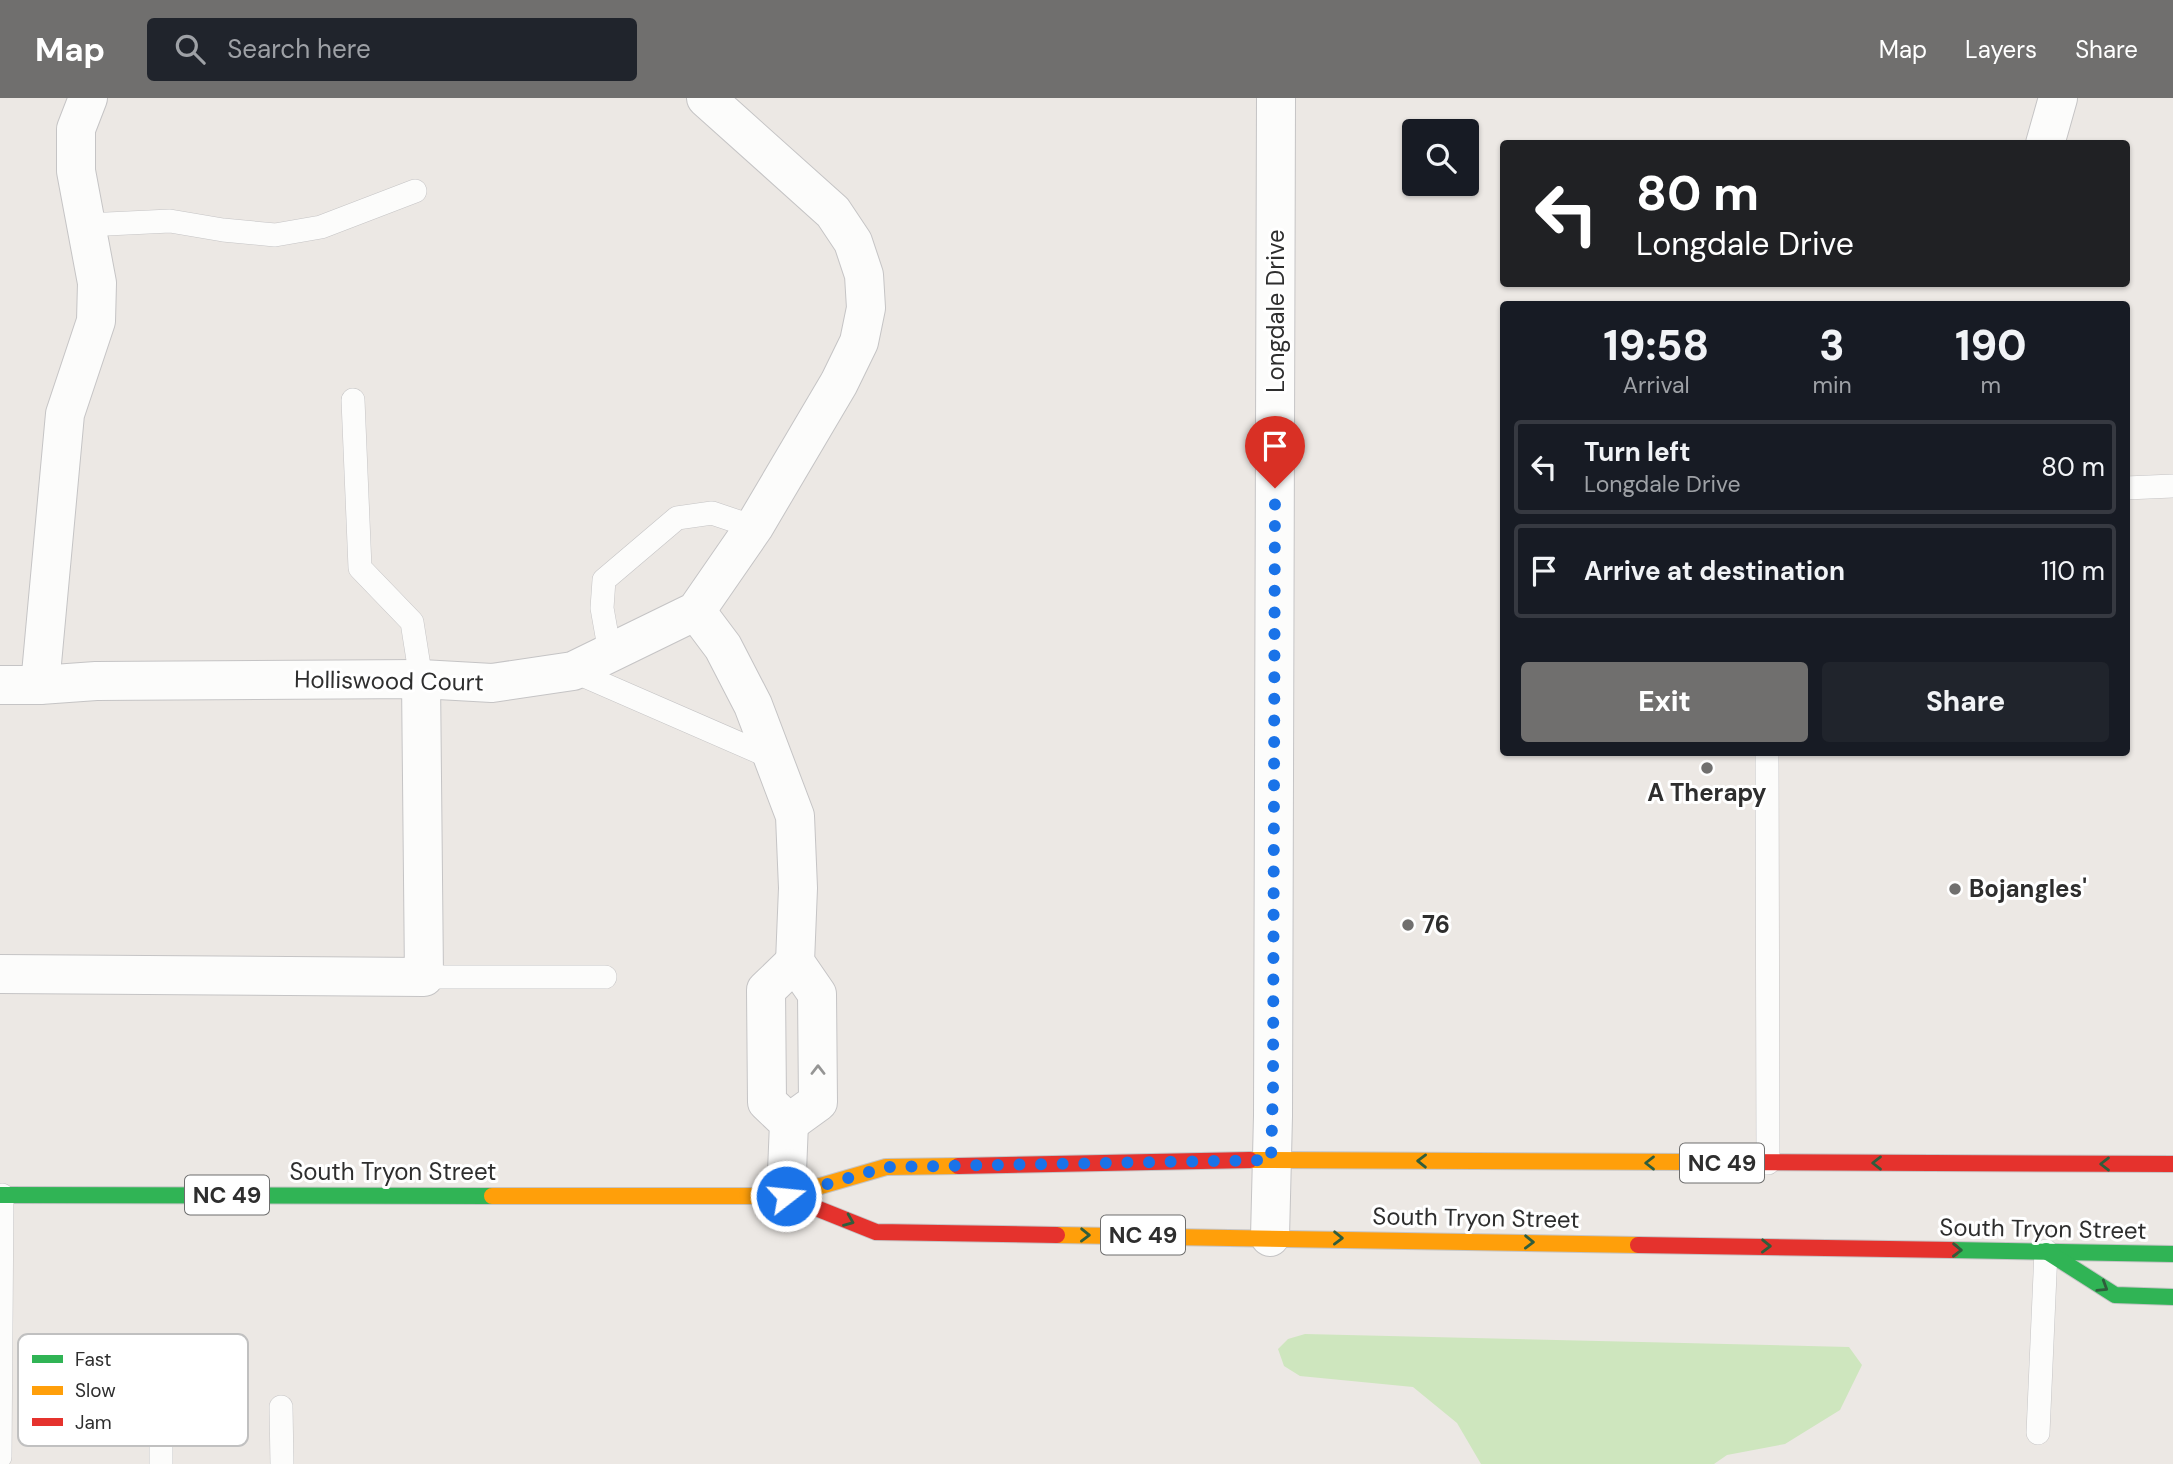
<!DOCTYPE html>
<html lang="en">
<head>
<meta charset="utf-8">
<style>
	body { margin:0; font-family:"DM Sans",sans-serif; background:#20242c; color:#f1f3f6; height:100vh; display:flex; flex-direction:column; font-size:26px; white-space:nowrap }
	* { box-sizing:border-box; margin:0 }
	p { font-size:23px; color:#9ea1a6 }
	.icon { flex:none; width:38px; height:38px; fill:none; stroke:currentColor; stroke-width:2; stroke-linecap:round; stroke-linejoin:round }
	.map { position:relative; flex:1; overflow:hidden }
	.drawer { position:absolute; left:1500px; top:203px; width:630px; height:455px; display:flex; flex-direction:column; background:#171b24; border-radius:7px; box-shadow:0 2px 5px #0004 }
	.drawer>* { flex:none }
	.guide { position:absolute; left:1500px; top:42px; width:630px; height:147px; border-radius:7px; box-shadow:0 2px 5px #0004; background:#202124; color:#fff; overflow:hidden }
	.buttons { position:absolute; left:1402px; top:21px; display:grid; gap:14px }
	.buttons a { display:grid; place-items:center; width:77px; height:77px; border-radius:7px; background:#171b24; box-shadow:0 2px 5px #0004; font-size:35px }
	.pin { position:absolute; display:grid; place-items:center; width:60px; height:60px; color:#fff; margin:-72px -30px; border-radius:50% 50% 50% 0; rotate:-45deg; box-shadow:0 0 7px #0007 }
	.pin .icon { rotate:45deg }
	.me { position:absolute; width:77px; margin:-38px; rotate:74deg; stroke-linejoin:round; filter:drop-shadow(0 0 5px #0008) }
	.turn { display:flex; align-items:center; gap:24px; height:147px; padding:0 21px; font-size:32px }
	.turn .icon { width:91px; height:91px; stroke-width:2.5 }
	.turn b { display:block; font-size:49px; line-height:60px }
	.eta { display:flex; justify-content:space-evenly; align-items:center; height:119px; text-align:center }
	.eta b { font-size:42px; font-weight:800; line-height:49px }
	.primary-button { display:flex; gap:14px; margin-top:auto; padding:14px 21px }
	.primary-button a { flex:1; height:80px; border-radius:7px; background:#706f6e; color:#fff; font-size:28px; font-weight:800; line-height:80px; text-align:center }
	.primary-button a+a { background:#20242c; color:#f1f3f6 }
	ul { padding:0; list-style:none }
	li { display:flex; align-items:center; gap:21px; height:94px; margin:0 14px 10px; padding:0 7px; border:4px solid #363941; border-radius:7px }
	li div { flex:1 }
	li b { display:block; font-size:26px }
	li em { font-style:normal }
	header { display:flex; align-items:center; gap:42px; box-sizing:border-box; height:98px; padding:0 35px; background:#706f6e; color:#fff }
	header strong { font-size:33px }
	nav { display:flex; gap:38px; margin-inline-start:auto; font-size:24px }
	.search { width:490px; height:63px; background:#20242c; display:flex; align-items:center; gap:18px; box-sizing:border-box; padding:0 24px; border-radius:7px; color:#9ea1a6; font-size:26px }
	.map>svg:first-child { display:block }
	.green { fill:#cee6be }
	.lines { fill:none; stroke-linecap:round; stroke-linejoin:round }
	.lane-casing { stroke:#c5c4c5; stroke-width:24 }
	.street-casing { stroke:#c5c4c5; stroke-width:40 }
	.fast-casing { stroke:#c5c4c5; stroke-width:18 }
	.slow-casing { stroke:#c5c4c5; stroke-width:18 }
	.jam-casing { stroke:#c5c4c5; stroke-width:18 }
	.lane { stroke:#fcfcfb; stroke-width:23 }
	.street { stroke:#fcfcfb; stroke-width:38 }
	.fast { stroke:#30b455; stroke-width:16 }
	.slow { stroke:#ff9f0a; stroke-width:16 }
	.jam { stroke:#e5322d; stroke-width:16 }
	.oneway { stroke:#959594 }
	.oneway2 { stroke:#2f5d3c }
	.route { stroke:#1a73e8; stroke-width:12; stroke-dasharray:0 21.6 }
	.poi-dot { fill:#706f6e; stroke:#fff; stroke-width:2.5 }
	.labels { text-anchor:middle; stroke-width:6; stroke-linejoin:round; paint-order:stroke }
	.shield { fill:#fff; stroke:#6d6d6d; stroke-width:2 }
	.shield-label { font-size:23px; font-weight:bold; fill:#2e2e2e }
	.street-label { font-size:24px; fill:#2e2e2e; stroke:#fff }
	.poi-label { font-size:24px; font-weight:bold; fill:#2e2e2e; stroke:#fff; text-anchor:start }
	.key { fill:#fff; stroke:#c0c0c0; stroke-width:2 }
	.key-label { font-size:19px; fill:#2e2e2e }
</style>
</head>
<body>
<header>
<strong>Map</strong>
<div class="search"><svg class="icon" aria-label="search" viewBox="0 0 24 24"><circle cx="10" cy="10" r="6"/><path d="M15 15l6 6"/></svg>Search here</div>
<nav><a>Map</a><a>Layers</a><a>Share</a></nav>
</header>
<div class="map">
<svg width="2173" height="1366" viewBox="0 0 2173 1366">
	<rect width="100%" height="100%" fill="#ece8e4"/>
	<!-- green -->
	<polygon class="green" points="1305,1236 1849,1249 1862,1267 1840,1312 1785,1346 1727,1357 1714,1366 1481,1366 1457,1325 1413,1289 1300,1278 1284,1268 1278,1251 1288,1241"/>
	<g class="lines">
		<!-- lane casing -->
		<g class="lane-casing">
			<g id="lane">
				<polyline points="86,127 170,123 223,132 275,137 321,129 415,93"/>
				<polyline points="353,302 360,470 412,524 421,581"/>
				<polyline points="2126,390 2173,388"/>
				<polyline points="610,555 602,510 604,482 677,420 712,415 754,429"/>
				<polyline points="573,573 775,661"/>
				<polyline points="1767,654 1768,1065"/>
				<polyline points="424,879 605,879"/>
				<polyline points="161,1308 161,1366"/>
				<polyline points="281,1309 282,1366"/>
				<polyline points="2038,1335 2046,1153"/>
				<polyline points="0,1359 2,1097"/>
			</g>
		</g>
		<!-- street casing -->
		<g class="street-casing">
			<g id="street">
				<polyline points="88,0 76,31 76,73 97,185 96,223 65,316 40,587 96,583 421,581 492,585 573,573 696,513 754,429 839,285 859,244 866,210 864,177 853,144 833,114 706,0"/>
				<polyline points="2045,46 2058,0"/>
				<polyline points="696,513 723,549 753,607 795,718 798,790 795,864 817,896 818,1004 789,1025"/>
				<polyline points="0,587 40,587"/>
				<polyline points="0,876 424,879 421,581"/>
				<polyline points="786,1098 789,1025 767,1004 766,892 795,864"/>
				<polyline points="1270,1139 1273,1018 1276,0"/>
			</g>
		</g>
		<!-- fast casing -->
		<g class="fast-casing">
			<g id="fast">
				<polyline points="0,1097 492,1098"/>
				<polyline points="1952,1152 2173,1156"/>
				<polyline points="2046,1153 2115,1197 2173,1199"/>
			</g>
		</g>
		<!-- slow casing -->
		<g class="slow-casing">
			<g id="slow">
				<polyline points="1250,1062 1697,1064"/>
				<polyline points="492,1098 786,1098 886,1069 958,1068"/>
				<polyline points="1057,1137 1638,1147"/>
			</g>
		</g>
		<!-- jam casing -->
		<g class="jam-casing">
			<g id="jam">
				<polyline points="1697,1064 2173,1066"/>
				<polyline points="958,1068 1250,1062"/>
				<polyline points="786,1098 876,1134 1057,1137"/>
				<polyline points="1638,1147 1952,1152"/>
			</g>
		</g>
		<!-- lane -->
		<use href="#lane" class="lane"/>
		<!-- street -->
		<use href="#street" class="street"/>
		<!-- fast -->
		<use href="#fast" class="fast"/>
		<!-- slow -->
		<use href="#slow" class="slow"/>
		<!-- jam -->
		<use href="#jam" class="jam"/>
	</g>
	<!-- one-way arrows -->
	<defs><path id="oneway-chevron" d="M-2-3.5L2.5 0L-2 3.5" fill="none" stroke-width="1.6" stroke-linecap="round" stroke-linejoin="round" transform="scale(1.75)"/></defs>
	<use class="oneway" href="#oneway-chevron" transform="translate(818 972) rotate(-90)"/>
	<g class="oneway2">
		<use href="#oneway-chevron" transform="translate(1422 1063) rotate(-179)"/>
		<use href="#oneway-chevron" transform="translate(1650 1065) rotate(-180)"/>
		<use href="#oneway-chevron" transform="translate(1877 1065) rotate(-180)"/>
		<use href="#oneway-chevron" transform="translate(2105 1066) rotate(-180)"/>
		<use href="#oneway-chevron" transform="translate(849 1123) rotate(22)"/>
		<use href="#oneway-chevron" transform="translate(1085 1137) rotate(1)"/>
		<use href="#oneway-chevron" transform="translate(1338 1140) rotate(1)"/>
		<use href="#oneway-chevron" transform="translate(1529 1144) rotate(1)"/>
		<use href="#oneway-chevron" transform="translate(1766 1148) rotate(1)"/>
		<use href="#oneway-chevron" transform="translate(1957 1152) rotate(1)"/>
		<use href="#oneway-chevron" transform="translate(2103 1189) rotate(32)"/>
	</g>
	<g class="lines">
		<!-- route -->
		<polyline class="route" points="786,1098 886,1069 1271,1062 1273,990 1275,390"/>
	</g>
	<!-- markers -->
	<g class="poi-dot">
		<circle cx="1707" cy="670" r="7"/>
		<circle cx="1955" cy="791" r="7"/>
		<circle cx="1408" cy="827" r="7"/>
	</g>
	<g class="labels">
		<!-- shield labels -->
		<g class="shield">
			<rect x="1680" y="1045.5" width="84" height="39" rx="5"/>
			<rect x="185" y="1077.5" width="84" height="39" rx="5"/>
			<rect x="1101" y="1117.5" width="84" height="39" rx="5"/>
		</g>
		<g class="shield-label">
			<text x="1722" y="1073">NC 49</text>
			<text x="227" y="1105">NC 49</text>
			<text x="1143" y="1145">NC 49</text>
		</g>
		<!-- street labels -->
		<g class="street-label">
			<text transform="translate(1276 213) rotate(-90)" y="8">Longdale Drive</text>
			<text transform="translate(389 583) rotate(1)" y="8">Holliswood Court</text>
			<text x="393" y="1082">South Tryon Street</text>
			<text transform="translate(1476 1120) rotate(1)" y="8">South Tryon Street</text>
			<text transform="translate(2043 1131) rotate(1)" y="8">South Tryon Street</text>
		</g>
		<!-- poi labels -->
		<g class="poi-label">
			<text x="1707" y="703" text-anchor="middle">A Therapy</text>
			<text x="1969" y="799">Bojangles'</text>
			<text x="1422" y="835">76</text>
		</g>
	</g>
	<!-- legend -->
	<rect x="18" y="1236" width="230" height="112" rx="10" class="key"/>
	<rect x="32" y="1257" width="31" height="8" fill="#30b455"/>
	<rect x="32" y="1288" width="31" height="9" fill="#ff9f0a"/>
	<rect x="32" y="1320" width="31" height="8" fill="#e5322d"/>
	<g class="key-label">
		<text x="75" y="1268">Fast</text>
		<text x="75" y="1299">Slow</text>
		<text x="75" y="1331">Jam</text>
	</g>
</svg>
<div class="buttons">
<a><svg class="icon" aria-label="search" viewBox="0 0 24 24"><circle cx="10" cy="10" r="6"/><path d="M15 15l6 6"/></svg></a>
</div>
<div class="pin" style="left:1275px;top:390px;background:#d93025"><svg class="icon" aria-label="arrive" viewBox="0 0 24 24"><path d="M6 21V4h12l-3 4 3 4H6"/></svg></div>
<svg class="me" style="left:786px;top:1098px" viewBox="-20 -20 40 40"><circle r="17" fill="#1a73e8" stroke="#fff" stroke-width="3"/><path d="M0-11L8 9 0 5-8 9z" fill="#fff"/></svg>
<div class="guide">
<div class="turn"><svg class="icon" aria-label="left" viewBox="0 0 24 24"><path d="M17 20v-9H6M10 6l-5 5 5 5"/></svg><div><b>80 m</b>Longdale Drive</div></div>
</div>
<section class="drawer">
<div class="eta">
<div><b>19:58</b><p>Arrival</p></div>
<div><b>3</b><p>min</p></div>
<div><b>190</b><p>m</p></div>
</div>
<ul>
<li><svg class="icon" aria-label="left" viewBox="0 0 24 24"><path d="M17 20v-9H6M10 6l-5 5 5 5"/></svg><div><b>Turn left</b><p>Longdale Drive</p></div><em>80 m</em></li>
<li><svg class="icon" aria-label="arrive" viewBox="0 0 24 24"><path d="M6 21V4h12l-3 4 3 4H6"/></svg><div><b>Arrive at destination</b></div><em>110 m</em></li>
</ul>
<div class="primary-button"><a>Exit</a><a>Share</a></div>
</section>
</div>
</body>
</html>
